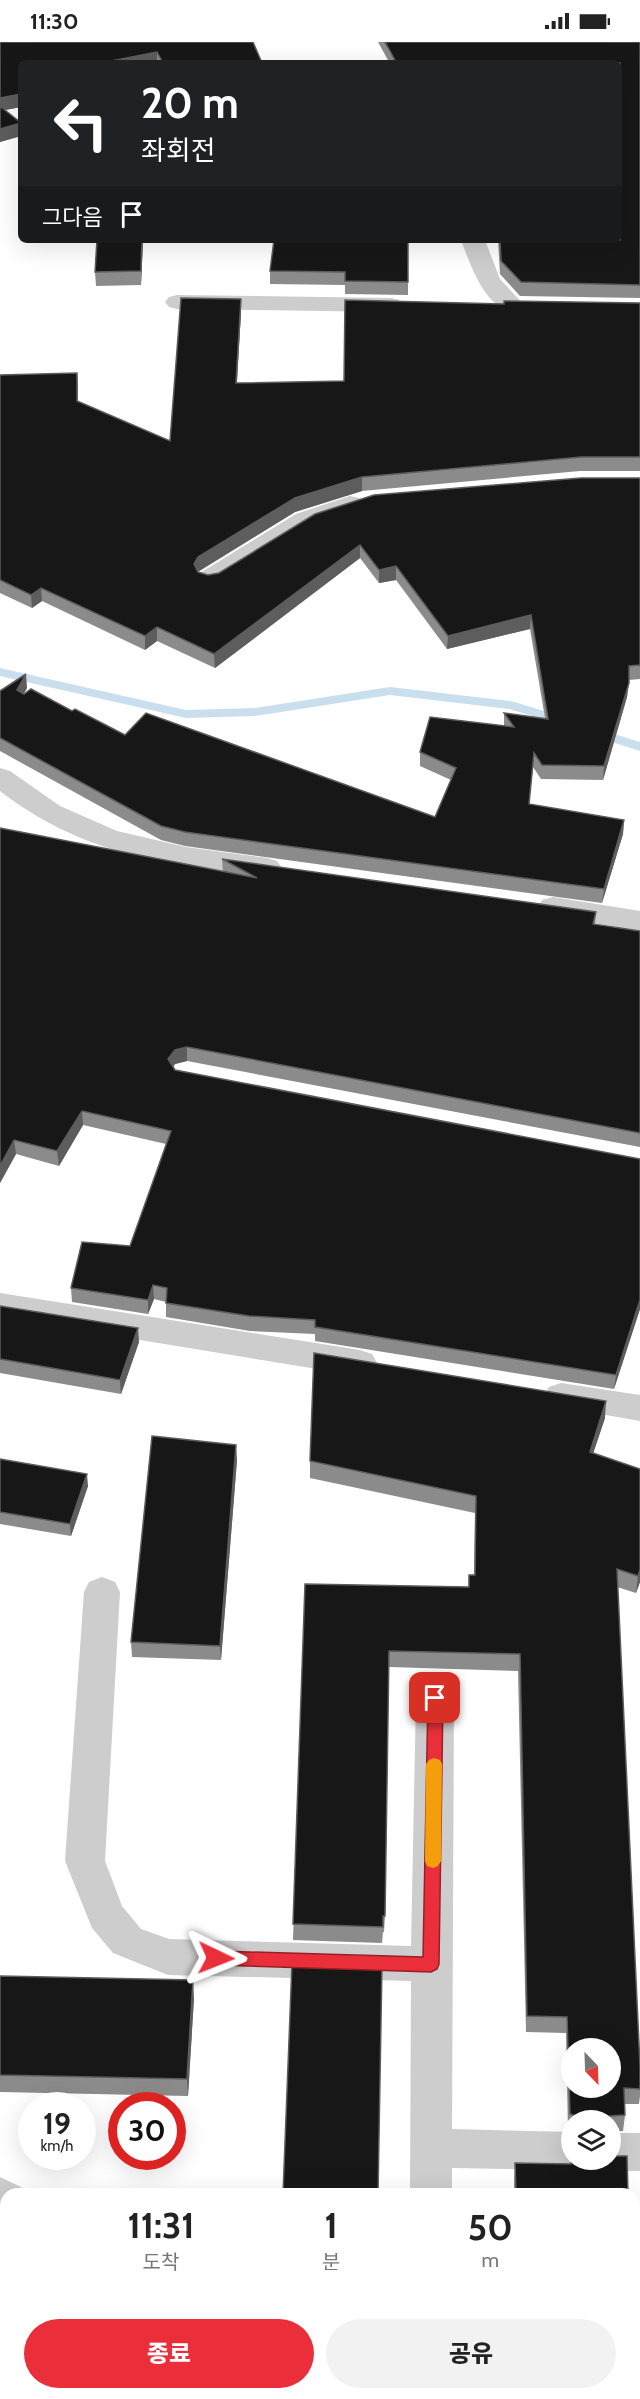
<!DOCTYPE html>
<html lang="ko">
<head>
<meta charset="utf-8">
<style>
	body { margin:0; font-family:Cabin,"Noto Sans KR",sans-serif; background:#f2f2f2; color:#222; height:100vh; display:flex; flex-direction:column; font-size:22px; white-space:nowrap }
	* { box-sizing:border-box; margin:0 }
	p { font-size:20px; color:#767676 }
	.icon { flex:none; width:33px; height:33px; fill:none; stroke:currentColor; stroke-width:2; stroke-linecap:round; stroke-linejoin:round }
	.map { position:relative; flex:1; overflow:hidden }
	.side { position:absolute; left:0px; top:2146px; width:640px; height:212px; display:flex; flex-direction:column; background:#fff; border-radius:18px 18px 0 0; box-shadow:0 6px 24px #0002 }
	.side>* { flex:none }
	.banner { position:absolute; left:18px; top:18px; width:604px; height:183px; border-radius:9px; box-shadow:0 6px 24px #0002; background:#202124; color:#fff; overflow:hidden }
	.needle { width:39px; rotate:157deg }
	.fabs { position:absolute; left:561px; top:1996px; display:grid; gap:12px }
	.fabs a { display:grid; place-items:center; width:60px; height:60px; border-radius:50%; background:#fff; box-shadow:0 6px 24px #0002; font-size:30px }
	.speed { position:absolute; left:18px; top:2050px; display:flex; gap:12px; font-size:30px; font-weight:700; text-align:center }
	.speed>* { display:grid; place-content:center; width:78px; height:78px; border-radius:50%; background:#fff; box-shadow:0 6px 24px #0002; line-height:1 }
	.speed small { font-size:15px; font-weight:400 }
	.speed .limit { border:9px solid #d22; background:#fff; color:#111 }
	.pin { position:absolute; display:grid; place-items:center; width:51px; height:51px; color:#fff; margin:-26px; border-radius:12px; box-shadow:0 3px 9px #0006 }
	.me { position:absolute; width:66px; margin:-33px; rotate:92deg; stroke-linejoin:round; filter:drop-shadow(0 0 4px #0008) }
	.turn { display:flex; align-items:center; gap:21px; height:126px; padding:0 24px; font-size:27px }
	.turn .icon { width:78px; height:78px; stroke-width:2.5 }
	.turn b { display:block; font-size:42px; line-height:51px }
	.then { display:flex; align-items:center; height:57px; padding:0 24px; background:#0003; gap:12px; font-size:22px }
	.eta { display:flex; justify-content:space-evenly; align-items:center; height:102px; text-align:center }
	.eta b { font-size:36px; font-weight:800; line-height:42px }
	.cta { display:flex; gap:12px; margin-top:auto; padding:12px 24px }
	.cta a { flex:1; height:69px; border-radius:36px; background:#ea2f3a; color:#fff; font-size:24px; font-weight:800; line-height:69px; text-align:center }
	.cta a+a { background:#f2f2f2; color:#222 }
	.status { display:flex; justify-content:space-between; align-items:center; height:42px; padding:0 30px; background:#fff; direction:ltr }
	.status svg { height:16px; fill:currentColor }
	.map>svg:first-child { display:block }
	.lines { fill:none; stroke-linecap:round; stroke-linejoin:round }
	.stream { fill:#cadfed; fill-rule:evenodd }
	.minor { fill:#cdcdcd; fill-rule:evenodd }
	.wall { fill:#8b8b8b }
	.shaded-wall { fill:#5d5d5d }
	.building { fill:#171717; stroke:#5d5d5d; stroke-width:1.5; fill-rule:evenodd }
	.route { fill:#ea2f3a; stroke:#981f26; stroke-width:1.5 }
	.slow { fill:#f59e0b }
</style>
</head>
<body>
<div class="status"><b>11:30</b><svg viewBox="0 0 49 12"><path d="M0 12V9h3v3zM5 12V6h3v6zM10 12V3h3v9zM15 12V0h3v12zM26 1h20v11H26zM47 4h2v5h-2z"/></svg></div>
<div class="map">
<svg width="640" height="2357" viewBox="0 0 640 2357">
	<rect width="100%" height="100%" fill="#fff"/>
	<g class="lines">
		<!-- stream -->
		<g class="stream">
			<polygon points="0,626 186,668 255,666 390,645 511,659 570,677 572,680 565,684 509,667 390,653 255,674 186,676 0,634"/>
			<polygon points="595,686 640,700 640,709 590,693 588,690 590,687"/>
		</g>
		<!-- minor -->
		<g class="minor">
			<path d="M461,198H485L500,237L524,263L520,268C488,276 470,222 461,198Z"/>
			<polygon points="177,253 391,256 399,258 403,263 399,268 391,270 177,267 169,265 165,260 169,255"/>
			<polygon points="350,454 359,456 363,462 359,468 314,484 218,543 209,545 200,543 196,537 200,531 296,472"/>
			<path d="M0,726L10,729L60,764L117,789L186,805L267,816L277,819L282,826L277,833L267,836C167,823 83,813 0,749Z"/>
			<polygon points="553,855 640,869 640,889 542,872 538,865 542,858"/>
			<polygon points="0,1251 360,1308 372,1312 377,1321 372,1330 360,1334 0,1275"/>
			<polygon points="561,1341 640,1353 640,1379 549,1363 544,1354 549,1345"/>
			<polygon points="102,1535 115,1540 120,1550 105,1819 122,1864 141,1887 169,1897 411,1904 416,1655 422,1644 435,1640 448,1644 454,1655 452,2087 572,2090 572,2118 589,2118 587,2123 572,2128 452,2126 452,2152 410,2152 411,1939 168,1933 113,1911 92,1886 65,1819 84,1550 89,1540"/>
			<polygon points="610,2091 640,2091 640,2129 610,2129 595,2124 593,2118 610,2118"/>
			<polygon points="0,2135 21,2145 24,2152 6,2152 6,2179 0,2177"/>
			<polygon points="296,2352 344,2352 346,2357 298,2357"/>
		</g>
	</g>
	<!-- wall -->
	<g class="wall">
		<polygon points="0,0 253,0 262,21 21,21 21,65 5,68 21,94 0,100"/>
		<polygon points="378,0 640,0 640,256 520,254 500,232 498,198 620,198 389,20"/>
		<polygon points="97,198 143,198 141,243 96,244 95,230"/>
		<polygon points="408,198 408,253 345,252 345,243 270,242 270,229"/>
		<polygon points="241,257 241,270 237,341 344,339 503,262 640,261 640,429 580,429 362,449 295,470 198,530 208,533 640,436 640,637 629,638 627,655 603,738 541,737 533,725 529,762 624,778 623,792 602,861 185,804 161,798 0,709 0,649 27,646 24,651 72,669 125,693 435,775 451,738 420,724 420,710 504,684 504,671 545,676 530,587 447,607 396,538 379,541 360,516 215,626 157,599 145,608 42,559 32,566 0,551 0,333 77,331 78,359 170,399"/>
		<polygon points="0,786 223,829 222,817 596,870 595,882 640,889 640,1105 187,1019 175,1022 173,1025 175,1028 640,1117 640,1267 614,1347 315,1299 315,1292 250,1289 166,1275 166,1260 154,1257 148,1272 72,1260 71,1246 130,1204 166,1102 83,1083 59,1124 16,1112 0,1141"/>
		<polygon points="0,1264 139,1300 121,1352 0,1331"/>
		<polygon points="605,1376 593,1411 640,1427 640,1540 636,1551 617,1545 640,2024 640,2054 639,2062 624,2062 625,2073 623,2089 610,2089 610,2079 572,2079 572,2089 568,2088 566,1991 526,1990 518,1629 389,1625 385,1874 384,1890 383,1890 382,1901 293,1898 305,1542 468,1545 469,1533 474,1533 475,1471 310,1436 310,1419"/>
		<polygon points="0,1417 88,1444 71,1494 0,1482"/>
		<polygon points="237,1418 221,1618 132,1615 131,1600"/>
		<polygon points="0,1934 194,1956 188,2054 0,2050"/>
		<polygon points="572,2113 628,2152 514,2152 514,2138 515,2121 570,2122"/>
	</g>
	<!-- shaded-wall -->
	<g class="shaded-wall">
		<polygon points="157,10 157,21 101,21"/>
		<polygon points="21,52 21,65 0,69 0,56"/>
		<polygon points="21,81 21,94 0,100 0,87"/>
		<polygon points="142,198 143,198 141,243 141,229"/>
		<polygon points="241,257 241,270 236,354 236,341"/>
		<polygon points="77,331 78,345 77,372"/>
		<polygon points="362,435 362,449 295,470 199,529 194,536 194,522 198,515 295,456"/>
		<polygon points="360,503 360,516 215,626 214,612"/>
		<polygon points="396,524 396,538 379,541 379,528"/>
		<polygon points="41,546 42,559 32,566 31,553"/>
		<polygon points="531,573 530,587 447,607 448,594"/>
		<polygon points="157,585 157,599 145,608 145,594"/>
		<polygon points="26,632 27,646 18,662 17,648"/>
		<polygon points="629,641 627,655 603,738 604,724"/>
		<polygon points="624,778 623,792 602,861 604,847"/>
		<polygon points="187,1005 187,1019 175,1022 169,1031 168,1017 175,1008"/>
		<polygon points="82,1069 83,1083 59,1124 57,1109"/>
		<polygon points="14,1098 16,1112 0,1141 0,1124"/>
		<polygon points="153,1243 154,1257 148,1272 148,1258"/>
		<polygon points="640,1258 640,1267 614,1347 616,1333"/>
		<polygon points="138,1286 139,1300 121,1352 120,1338"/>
		<polygon points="606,1359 605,1376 588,1427 590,1410"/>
		<polygon points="236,1403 237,1418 221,1618 220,1604"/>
		<polygon points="87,1432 88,1444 71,1494 70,1482"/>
		<polygon points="640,1528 640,1540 636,1551 638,1534"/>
		<polygon points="193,1938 194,1956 188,2054 187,2037"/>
		<polygon points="268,2352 275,2352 273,2357 266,2357"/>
	</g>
	<!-- building -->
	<g class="building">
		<polygon points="0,0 253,0 262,21 210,21 209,20 202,21 163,21 157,10 101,21 21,21 21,52 0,56"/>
		<polygon points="385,0 640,0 640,243 521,240 501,219 500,198 620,198 620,21 381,21 396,20"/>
		<polygon points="0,64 21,81 0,87"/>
		<polygon points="97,198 142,198 141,229 95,230"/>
		<polygon points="274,198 408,198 408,240 345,239 345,230 270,229"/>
		<polygon points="181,256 241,257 236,341 344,339 345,258 504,262 504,259 640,261 640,415 581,415 362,435 295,456 198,515 194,522 198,530 208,533 219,531 315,472 374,453 581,436 640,436 640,623 629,624 629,641 604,724 542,723 534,711 529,762 624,778 604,847 185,790 161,784 0,696 0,649 26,632 17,648 24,652 31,647 72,669 75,667 125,693 146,671 435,775 456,726 420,710 430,675 514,685 504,671 548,677 531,573 448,594 396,524 379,528 360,503 214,612 157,585 145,594 41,546 31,553 0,538 0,333 77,331 77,359 170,399"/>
		<polygon points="0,786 257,836 222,817 596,870 593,882 640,889 640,1091 187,1005 175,1008 168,1017 175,1028 640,1117 640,1258 616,1333 315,1285 315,1278 249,1274 166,1261 167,1246 153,1243 148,1258 71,1246 82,1200 130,1204 171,1089 82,1069 57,1109 14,1098 0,1124"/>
		<polygon points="0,1264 138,1286 120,1338 0,1317"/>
		<path d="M314,1311L606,1359L590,1410L640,1427V1528L638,1534L617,1527L640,2024V2047L624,2046L625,2073L610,2074V2079H576V2074L570,2072L567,1975L527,1974L520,1612L389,1609L385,1874H383V1885L293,1882L305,1542L469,1545V1533H475L476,1454L310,1419ZM572,2007H610V2046H572Z"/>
		<polygon points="152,1394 236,1403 220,1604 131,1600"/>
		<polygon points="0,1417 87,1432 70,1482 0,1470"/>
		<polygon points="292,1921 382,1923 378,2152 283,2152"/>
		<polygon points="0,1934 193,1938 187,2037 0,2033"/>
		<polygon points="572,2113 572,2118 610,2118 610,2114 627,2114 628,2152 516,2152 515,2121 571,2122"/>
		<polygon points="634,2304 637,2357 519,2357 519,2352 634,2352"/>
		<polygon points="0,2323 6,2326 6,2352 59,2352 69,2357 0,2357"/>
		<polygon points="177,2352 268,2352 266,2357 174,2357"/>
	</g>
	<!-- route -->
	<polygon class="route" points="435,1649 441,1651 443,1656 439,1922 437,1927 431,1930 216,1923 210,1921 207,1916 210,1911 216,1909 423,1915 428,1656 430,1651"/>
	<!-- slow -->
	<polygon class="slow" points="434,1716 440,1718 442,1722 441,1819 438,1824 433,1826 427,1824 425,1819 426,1722 429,1718"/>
</svg>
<div class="fabs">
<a><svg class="needle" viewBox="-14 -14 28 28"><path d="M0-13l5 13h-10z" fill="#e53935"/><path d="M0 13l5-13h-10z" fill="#767676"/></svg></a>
<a><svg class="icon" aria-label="layers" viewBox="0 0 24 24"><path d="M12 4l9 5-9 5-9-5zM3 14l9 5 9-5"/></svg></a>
</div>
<div class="speed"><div>19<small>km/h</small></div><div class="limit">30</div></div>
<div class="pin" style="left:435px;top:1656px;background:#d93025"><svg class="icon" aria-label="arrive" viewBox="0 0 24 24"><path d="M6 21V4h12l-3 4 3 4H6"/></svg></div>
<svg class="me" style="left:216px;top:1916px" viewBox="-20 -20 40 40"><path d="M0-17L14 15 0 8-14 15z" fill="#ea2f3a" stroke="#fff" stroke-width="4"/></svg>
<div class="banner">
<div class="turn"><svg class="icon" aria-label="left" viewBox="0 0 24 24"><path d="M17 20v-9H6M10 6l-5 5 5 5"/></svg><div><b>20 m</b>좌회전</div></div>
<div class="then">그다음<svg class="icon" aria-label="arrive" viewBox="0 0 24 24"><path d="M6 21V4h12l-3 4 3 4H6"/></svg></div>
</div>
<section class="side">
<div class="eta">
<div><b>11:31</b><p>도착</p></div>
<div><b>1</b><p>분</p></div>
<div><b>50</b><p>m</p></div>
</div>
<div class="cta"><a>종료</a><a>공유</a></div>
</section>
</div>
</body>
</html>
